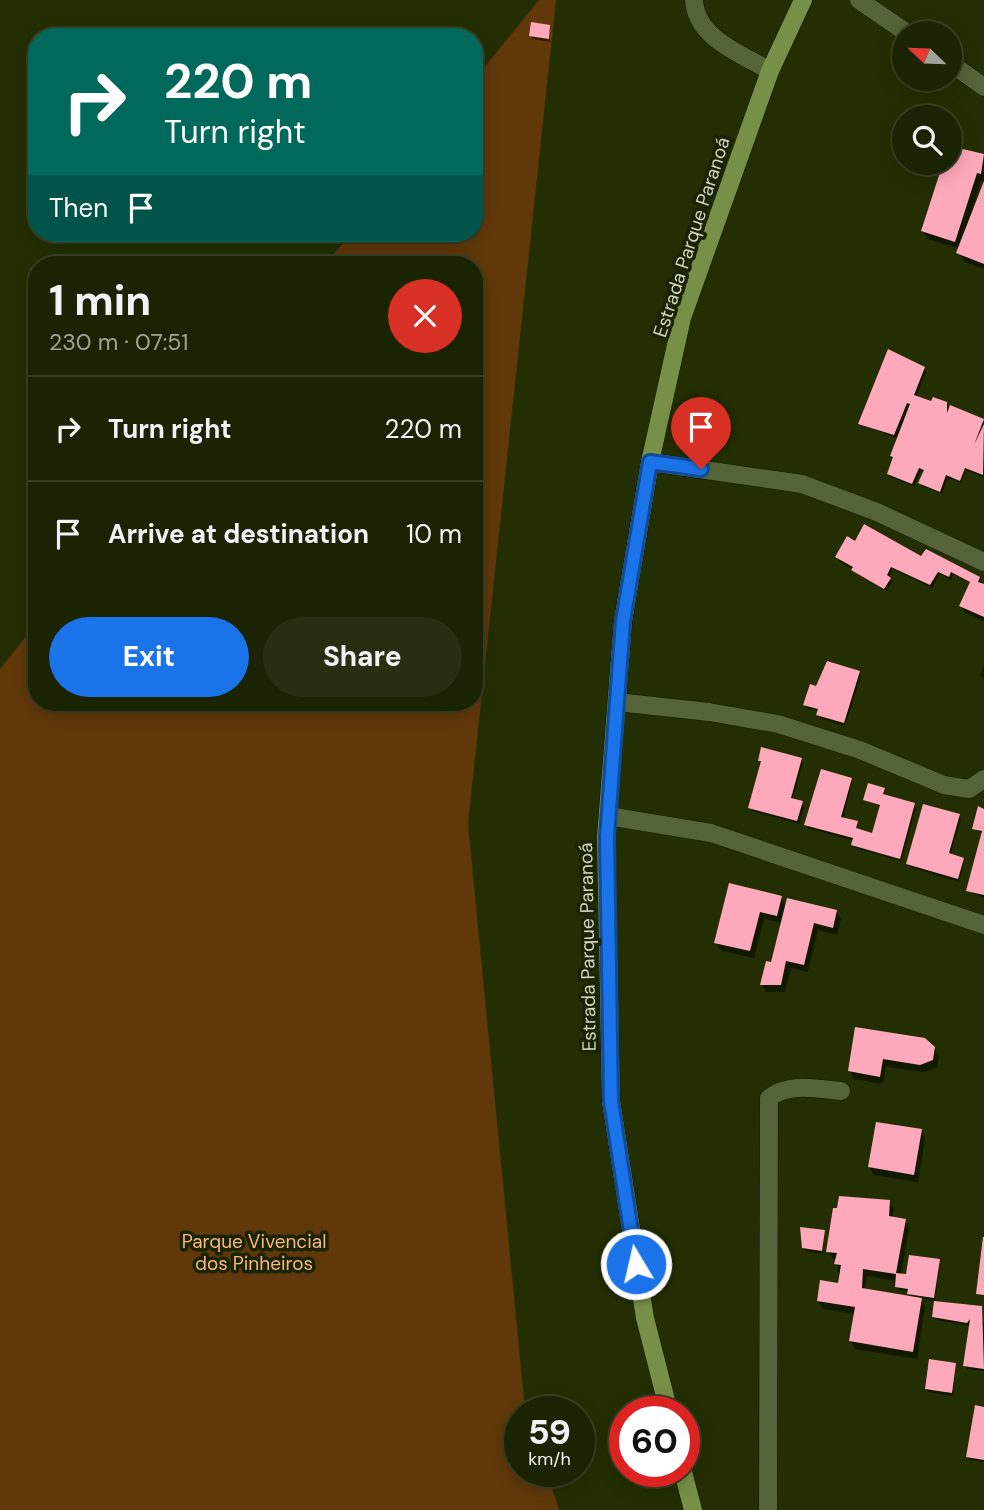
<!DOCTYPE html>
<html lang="en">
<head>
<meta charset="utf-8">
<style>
	body { margin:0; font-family:"DM Sans",sans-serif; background:#272f11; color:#f1f3f6; height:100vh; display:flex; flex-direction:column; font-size:26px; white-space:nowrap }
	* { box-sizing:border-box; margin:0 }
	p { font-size:23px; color:#9fa499 }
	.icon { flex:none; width:38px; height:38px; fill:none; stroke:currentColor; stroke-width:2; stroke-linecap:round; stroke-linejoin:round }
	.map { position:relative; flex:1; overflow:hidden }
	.drawer { position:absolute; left:28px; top:256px; width:455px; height:455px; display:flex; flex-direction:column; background:#1a2302; border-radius:28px; box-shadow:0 4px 18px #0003,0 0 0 2px #384024 }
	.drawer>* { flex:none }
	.banner { position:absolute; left:28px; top:28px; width:455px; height:214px; border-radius:28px; box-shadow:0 4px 18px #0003,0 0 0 2px #384024; background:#00695c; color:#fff; overflow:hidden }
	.needle { width:46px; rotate:293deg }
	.buttons { position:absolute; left:892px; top:21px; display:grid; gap:14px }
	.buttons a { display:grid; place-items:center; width:70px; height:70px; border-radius:50%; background:#1a2302; box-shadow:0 4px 18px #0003,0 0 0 2px #384024; font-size:35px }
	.speed { position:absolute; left:504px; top:1396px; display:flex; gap:14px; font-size:35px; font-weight:700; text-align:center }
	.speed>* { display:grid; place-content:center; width:91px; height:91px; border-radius:50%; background:#1a2302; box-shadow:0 4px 18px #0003,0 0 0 2px #384024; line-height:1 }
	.speed small { font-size:18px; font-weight:400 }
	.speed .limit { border:10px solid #d22; background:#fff; color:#111 }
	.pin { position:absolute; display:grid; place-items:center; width:60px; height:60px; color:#fff; margin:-72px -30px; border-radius:50% 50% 50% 0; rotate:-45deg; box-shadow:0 0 7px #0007 }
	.pin .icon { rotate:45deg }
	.me { position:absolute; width:77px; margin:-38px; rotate:351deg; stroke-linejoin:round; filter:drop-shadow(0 0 5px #0008) }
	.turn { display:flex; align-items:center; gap:24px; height:147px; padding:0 21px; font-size:32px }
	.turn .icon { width:91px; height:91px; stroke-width:2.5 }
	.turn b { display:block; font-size:49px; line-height:60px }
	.then { display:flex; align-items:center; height:66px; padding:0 21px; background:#0003; gap:14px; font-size:26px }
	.round { display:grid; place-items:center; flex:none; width:74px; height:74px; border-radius:37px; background:#272f11 }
	.summary { display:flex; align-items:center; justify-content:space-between; height:119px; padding:0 21px }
	h1 { font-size:42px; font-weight:700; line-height:52px }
	.primary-button { display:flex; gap:14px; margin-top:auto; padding:14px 21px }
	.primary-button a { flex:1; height:80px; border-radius:42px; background:#1a73e8; color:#fff; font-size:28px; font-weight:700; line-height:80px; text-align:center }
	.primary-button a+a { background:#272f11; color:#f1f3f6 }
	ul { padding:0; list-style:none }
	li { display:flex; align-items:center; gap:21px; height:105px; padding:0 21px; border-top:2px solid #384024 }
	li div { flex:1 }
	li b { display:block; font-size:26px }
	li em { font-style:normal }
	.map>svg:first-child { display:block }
	.green { fill:#60380a }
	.shadow { fill:#0007; fill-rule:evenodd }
	.building { fill:#fea8bc }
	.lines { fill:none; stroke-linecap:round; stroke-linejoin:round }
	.street-casing { stroke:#0d1600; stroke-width:19 }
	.secondary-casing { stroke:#0d1600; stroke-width:19 }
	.primary-casing { stroke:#0d1600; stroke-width:19 }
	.street { stroke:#556338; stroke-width:18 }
	.secondary { stroke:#556338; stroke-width:18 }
	.primary { stroke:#788f48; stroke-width:18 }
	.route-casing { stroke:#114b97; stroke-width:18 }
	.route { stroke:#1a73e8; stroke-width:12 }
	.labels { text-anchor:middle; stroke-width:7; stroke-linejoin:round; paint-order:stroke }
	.street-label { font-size:19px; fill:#ced7bf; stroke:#1a2404 }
	.park-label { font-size:19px; fill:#fab97c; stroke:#1a2404 }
</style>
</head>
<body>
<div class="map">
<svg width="984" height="1510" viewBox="0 0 984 1510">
	<rect width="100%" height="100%" fill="#232f02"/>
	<!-- green -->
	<polygon class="green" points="539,0 556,0 468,824 524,1399 528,1412 520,1412 520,1472 547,1472 559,1510 0,1510 0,669 37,623 37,702 474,702 474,264 326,264 351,233 474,233 474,80"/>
	<!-- shadow -->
	<g class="shadow">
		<polygon points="549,26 550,42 533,39 531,35"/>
		<polygon points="950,147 984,156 984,181 981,180 973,207 975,208 984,186 984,269 963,261 960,249 928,239 923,231 945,163 950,163"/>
		<polygon points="924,368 926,372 916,397 932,404 946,403 949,409 951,407 984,420 984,477 966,470 961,483 948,478 942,494 922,486 920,483 925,472 921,471 914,486 890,477 888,474 894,460 892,456 898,439 860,424"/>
		<polygon points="856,543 922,559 979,578 984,586 984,621 965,613 961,606 971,583 953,574 951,580 940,574 932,588 893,569 888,578 892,582 887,591 839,561 837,557"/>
		<polygon points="984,665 984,679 980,675"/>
		<polygon points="859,672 861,676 845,726 820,718 819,711 807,708 805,704 817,688"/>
		<polygon points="801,759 803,763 792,800 804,806 799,824 752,811 750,808 762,764 760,760"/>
		<polygon points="850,780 852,783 843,820 856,823 857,830 873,835 881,807 865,800 884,789 885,796 914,805 916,808 901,861 855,848 854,841 808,828 806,824"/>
		<polygon points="984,810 984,898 968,891 983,834 973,828"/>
		<polygon points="959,816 961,819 950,856 964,863 959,882 910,867 908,864"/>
		<polygon points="730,886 781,898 786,907 836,911 841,919 837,935 818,930 808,972 791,968 785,992 766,992 762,984 772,964 782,923 764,919 754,958 721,951 716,943"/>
		<polygon points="857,1029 934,1048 939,1056 937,1068 925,1072 886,1067 883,1084 854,1079 850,1071"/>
		<polygon points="921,1131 925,1139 918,1182 874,1175 870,1167"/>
		<path d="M889,1201L894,1209L893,1218L905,1220L909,1228L901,1275L907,1276L938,1261L940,1264L935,1301L920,1298L925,1307L917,1359L855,1349L851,1341L855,1314L823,1309L818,1301L839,1285L837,1260L833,1259L828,1251ZM867,1276L897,1281L898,1290L909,1291L912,1298L865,1289Z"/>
		<polygon points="824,1231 823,1254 805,1251 803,1247"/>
		<polygon points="980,1308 981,1321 984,1322 984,1371 967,1369 965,1365 971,1326 936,1320 934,1317"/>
		<polygon points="955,1365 953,1396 928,1392 926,1389"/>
		<polygon points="984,1409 984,1462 970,1460 968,1457"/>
	</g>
	<!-- building -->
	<g class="building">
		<polygon points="531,22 550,25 549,39 529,36"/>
		<polygon points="950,146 984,154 981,174 977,173 955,242 921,231 943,163 950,163"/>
		<polygon points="984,181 984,264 956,253"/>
		<polygon points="888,349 925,367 914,395 931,401 933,397 947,402 947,413 950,405 984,419 974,445 984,424 983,475 965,468 960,481 946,475 940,492 918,483 924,470 919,468 912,484 887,474 893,457 890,456 910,404 907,403 894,435 858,424"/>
		<polygon points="864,524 921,556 926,549 980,577 978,582 984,584 984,617 959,606 970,582 951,572 949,577 938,572 930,585 891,567 887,575 891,578 884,589 851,570 853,567 835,557 847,536 855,541"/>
		<polygon points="827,661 860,671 844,723 816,715 818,709 803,705 810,684 816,686"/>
		<polygon points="761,747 802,758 791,798 803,801 797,821 748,808 761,761 758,761"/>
		<polygon points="821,769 852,778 841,817 858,821 856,828 872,833 880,805 863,800 868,783 885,788 883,794 915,803 900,859 851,845 853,838 804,825"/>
		<polygon points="923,804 960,814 949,853 964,858 958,879 906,864"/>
		<polygon points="978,806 984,809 984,895 966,891 982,831 972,829"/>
		<polygon points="729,883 782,896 777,916 760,912 750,951 714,943"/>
		<polygon points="787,898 837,910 833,928 814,923 804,965 786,961 781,985 760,985 766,961 771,962"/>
		<polygon points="855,1027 925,1038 935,1047 933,1060 920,1065 883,1059 880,1077 848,1071"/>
		<polygon points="876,1122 922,1129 914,1175 868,1167"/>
		<polygon points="839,1196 890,1200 889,1216 906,1219 896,1273 906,1274 909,1255 940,1259 934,1298 907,1294 908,1289 895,1287 896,1274 863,1269 862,1288 922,1298 913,1352 849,1341 855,1307 817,1301 820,1280 838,1283 841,1265 834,1264 837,1253 826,1252 833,1208 837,1208"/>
		<polygon points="800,1227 825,1230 822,1251 802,1248"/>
		<polygon points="983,1237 984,1237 984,1295 976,1294"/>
		<polygon points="934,1301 982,1306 984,1369 963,1366 970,1319 967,1323 932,1317"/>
		<polygon points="929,1359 956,1363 952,1393 925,1389"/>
		<polygon points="975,1405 984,1407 984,1460 966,1457"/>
	</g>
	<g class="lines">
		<!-- street casing -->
		<g class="street-casing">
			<g id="street">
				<polyline points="859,0 907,33"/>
				<polyline points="950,63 984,87"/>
				<polyline points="650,462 802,484 877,512 984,562"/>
				<polyline points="617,702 709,712 778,724 860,750 944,785 969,789 984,779"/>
				<polyline points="608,816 711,833 984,925"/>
				<path d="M768,1510L769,1098C789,1082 818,1089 841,1091"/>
			</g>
		</g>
		<!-- secondary casing -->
		<g class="secondary-casing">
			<path id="secondary" d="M694,0C696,38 740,53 770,71"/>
		</g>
		<!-- primary casing -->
		<g class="primary-casing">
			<g id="primary">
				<polyline points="669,1412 645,1318 611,1101 606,837 623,621 650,462 682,318 770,71 803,0"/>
				<polyline points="683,1472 693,1510"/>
			</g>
		</g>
		<!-- street -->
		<use href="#street" class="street"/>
		<!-- secondary -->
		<use href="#secondary" class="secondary"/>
		<!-- primary -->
		<use href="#primary" class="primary"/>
	</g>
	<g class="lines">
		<!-- route casing -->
		<g class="route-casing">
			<polyline id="route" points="636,1264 611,1101 607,837 623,621 650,462 701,469"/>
		</g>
		<!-- route -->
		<use href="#route" class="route"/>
	</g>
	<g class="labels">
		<!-- street labels -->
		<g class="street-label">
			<text transform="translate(691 237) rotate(-72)" y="7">Estrada Parque Paranoá</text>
			<text transform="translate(587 947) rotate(-91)" y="7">Estrada Parque Paranoá</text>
		</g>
		<!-- park labels -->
		<g class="park-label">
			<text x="254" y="1248">Parque Vivencial<tspan x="254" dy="22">dos Pinheiros</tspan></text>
		</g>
	</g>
</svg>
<div class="buttons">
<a><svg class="needle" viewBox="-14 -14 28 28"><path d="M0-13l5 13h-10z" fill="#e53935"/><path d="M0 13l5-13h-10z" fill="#9fa499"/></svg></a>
<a><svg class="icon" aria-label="search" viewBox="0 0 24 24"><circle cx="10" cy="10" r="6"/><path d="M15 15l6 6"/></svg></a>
</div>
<div class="speed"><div>59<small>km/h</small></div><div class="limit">60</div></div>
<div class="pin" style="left:701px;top:469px;background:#d93025"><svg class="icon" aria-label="arrive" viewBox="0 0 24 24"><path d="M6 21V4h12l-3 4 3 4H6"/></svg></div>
<svg class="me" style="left:636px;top:1264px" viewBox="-20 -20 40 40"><circle r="17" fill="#1a73e8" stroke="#fff" stroke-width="3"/><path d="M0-11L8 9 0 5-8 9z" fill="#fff"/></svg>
<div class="banner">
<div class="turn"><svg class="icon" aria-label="right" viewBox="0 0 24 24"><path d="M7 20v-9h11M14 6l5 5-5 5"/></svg><div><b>220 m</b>Turn right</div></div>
<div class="then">Then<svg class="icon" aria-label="arrive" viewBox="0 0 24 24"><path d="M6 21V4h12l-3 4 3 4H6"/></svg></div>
</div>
<section class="drawer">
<div class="summary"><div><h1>1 min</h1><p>230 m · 07:51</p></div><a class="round" style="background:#d93025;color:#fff"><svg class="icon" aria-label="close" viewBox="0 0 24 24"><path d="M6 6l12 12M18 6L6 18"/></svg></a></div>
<ul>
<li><svg class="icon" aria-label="right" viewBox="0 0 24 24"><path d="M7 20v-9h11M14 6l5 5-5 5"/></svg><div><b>Turn right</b></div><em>220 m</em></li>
<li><svg class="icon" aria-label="arrive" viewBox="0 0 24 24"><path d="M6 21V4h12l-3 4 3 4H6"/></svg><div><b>Arrive at destination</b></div><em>10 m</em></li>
</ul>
<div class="primary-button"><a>Exit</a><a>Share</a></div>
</section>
</div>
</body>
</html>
